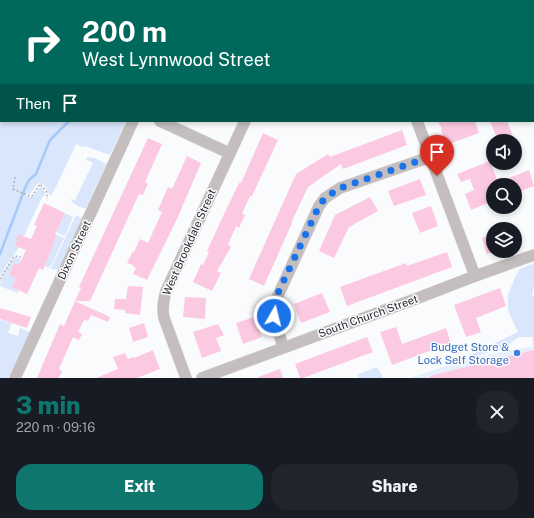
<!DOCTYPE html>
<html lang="en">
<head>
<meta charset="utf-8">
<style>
	body { margin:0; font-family:"Public Sans",sans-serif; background:#20242c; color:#f1f3f6; height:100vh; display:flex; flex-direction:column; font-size:15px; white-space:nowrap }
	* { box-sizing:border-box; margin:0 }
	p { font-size:13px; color:#9ea1a6 }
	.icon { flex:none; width:22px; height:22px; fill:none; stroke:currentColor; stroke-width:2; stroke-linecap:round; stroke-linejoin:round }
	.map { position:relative; height:378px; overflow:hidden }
	.drawer { display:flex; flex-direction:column; background:#171b24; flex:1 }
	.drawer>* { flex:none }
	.banner { position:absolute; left:0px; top:0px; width:534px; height:122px; box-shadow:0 2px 6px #0003; background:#00695c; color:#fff; overflow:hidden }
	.fabs { position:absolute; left:486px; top:134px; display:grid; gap:8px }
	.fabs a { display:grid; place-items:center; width:36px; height:36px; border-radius:50%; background:#171b24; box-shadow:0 2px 6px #0003; font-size:20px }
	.pin { position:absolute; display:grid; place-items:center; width:34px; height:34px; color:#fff; margin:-41px -17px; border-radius:50% 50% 50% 0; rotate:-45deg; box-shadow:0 0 4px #0007 }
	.pin .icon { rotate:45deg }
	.me { position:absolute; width:44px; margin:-22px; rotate:8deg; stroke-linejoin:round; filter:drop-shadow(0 0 3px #0008) }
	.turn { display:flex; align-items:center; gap:14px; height:84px; padding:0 16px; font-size:18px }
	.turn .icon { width:52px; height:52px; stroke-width:2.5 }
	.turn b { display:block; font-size:28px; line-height:34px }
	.then { display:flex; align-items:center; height:38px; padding:0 16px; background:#0003; gap:8px; font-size:15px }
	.round { display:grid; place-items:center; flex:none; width:42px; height:42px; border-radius:16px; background:#20242c }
	.head { display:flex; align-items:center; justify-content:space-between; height:68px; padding:0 16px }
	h1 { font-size:24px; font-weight:800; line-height:30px; color:#0f766e }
	.button { display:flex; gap:8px; margin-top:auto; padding:8px 16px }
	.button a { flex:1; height:46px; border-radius:16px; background:#0f766e; color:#fff; font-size:16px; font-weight:800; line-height:46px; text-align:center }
	.button a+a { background:#20242c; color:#f1f3f6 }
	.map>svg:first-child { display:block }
	.built { fill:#e7effc }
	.green { fill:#dae6fb }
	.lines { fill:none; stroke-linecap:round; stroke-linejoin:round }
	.stream { stroke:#a4c9fb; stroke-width:2.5 }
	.building { fill:#fcc9e2 }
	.minor-casing { stroke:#d4d5d8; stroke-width:12 }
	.path { stroke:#b2b3b6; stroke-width:1.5; stroke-dasharray:2 2; stroke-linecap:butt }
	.minor { stroke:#c4bebf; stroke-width:11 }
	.route { stroke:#1a73e8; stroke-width:7; stroke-dasharray:0 12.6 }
	.shop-dot { fill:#3f7fe0; stroke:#fafbfd; stroke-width:1.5 }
	.labels { text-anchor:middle; stroke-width:3; stroke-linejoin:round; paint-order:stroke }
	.street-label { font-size:11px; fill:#282a2e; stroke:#fafbfd }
	.shop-label { font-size:11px; fill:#366cbe; stroke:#fafbfd; text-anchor:end }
</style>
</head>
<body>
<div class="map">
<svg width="534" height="378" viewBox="0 0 534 378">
	<rect width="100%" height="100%" fill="#fafbfd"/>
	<!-- built -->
	<polygon class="built" points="532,337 534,337 534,378 410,378 468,359 532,346"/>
	<!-- green -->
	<g class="green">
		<path d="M0,0H181L1,1V121H126L110,155L85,146L82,147L76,144L54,191L51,195H49C49,191 44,184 40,183L37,184L30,194L26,193V196L32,197L41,186L46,193L40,201L17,251L11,258L0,276Z"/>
		<polygon points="500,0 534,0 534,105 533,1 500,1"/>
		<path d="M87,157L95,158L106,164L86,208C80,208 73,204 70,199L75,200L93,163L86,160Z"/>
		<polygon points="65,213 73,217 65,236 56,232"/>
		<polygon points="76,215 82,218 58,270 50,269 53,264"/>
		<polygon points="57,235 64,238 52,264 48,268 45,266 46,263"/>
		<path d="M16,257L20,259L21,266L14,263L9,275L16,278L12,287L18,290V293L0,286C0,277 8,262 16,257Z"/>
		<polygon points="534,263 534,283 532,296 534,296 534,337 519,337 505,347 468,359 468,356 518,332 508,311 508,295 516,275 520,269"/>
		<polygon points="0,320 12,323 8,333 18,336 20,328 30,332 8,378 0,378"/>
		<polygon points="377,367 383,378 359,378 358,374"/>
	</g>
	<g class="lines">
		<!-- stream -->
		<g class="stream">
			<polyline points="124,1 124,0"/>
			<polyline points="0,254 25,188 29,180 36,174 50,140 69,121"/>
		</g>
	</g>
	<!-- building -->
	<g class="building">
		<polygon points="438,121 475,121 479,133 446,145 441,130 442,129"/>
		<polygon points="490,121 507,121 515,141 498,141"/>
		<polygon points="402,130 407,145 343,169 341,164 308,187 291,223 292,223 264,286 249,279 296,174 328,154 330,157"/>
		<polygon points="263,133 278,140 252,196 250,196 242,214 245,215 239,228 236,226 228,245 231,247 217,271 221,273 212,291 193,282 201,264 203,265 209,252 207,251 224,214 239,183 241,183"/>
		<polygon points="148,138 162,144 145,182 148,184 145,190 143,195 139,194 90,301 75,301 81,288 79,287"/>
		<polygon points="187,156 201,163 177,219 147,280 133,274 136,268 133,266 133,265 127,263 133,251 134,252 140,239 148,243 162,212 158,210 168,187 172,189"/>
		<polygon points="490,161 498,182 529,170 534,186 515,193 515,185 493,185 493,201 471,210 465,194 474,190 470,179 461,182 457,174"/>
		<polygon points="420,179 426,195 394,206 388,191"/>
		<polygon points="370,197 378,211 349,227 334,258 319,251 335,215"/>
		<polygon points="44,203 65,213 55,234 57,235 46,263 43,270 39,268 27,294 12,287 16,278 9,275 14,263 19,265 26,250 15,246 17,241 16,240 18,234 31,239 37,226 34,225"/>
		<polygon points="431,206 438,226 420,233 412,213"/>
		<polygon points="493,234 493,252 487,254 482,238"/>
		<polygon points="447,252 452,267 347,306 340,287 406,263 407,266"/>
		<polygon points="128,286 143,287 140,315 125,313 125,310 114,309 115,299 126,299"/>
		<polygon points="500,288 506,306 476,318 481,332 466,337 454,305"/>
		<polygon points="322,293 330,312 301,323 294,304"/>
		<polygon points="185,297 206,298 205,319 183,317"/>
		<polygon points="75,301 110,317 108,322 91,315 88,321 84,320 78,332 82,334 79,340 73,337 59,369 62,371 59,378 37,378 60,324 64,326"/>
		<polygon points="0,308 31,317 27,328 0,319"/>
		<polygon points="254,317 262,337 243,344 236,323"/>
		<polygon points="144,323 148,337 133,342 129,328"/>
		<polygon points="218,324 224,335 216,338 221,351 202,358 193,332"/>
		<polygon points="396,327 402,344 446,328 451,343 392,365 380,332"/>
		<polygon points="367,337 373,352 303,378 300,378 295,364"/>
		<polygon points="153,350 160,369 137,378 96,378 118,369 113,357 125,353 128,359 133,357 134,358"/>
		<polygon points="534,350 534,378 430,378 430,376"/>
		<polygon points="280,369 283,378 258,378 258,377"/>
	</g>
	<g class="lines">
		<!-- minor casing -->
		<g class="minor-casing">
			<g id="minor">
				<polyline points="188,1 189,0"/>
				<polyline points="160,121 229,153"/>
				<polyline points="417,121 475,276"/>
				<polyline points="283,347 274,316 276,300 319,206 325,198 340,188 430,157"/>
				<polyline points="15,378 133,121"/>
				<path d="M186,378L164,318C162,309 163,301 166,291L245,121"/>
				<polyline points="202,378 418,298 475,276 534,255"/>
			</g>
		</g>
		<!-- path -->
		<g class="path">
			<polyline points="15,177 13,189 30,196 32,196 40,184 47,192 47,199"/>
			<polyline points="0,279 13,258 15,256 21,257"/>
		</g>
		<!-- minor -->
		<use href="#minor" class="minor"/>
	</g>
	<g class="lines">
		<!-- route -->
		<polyline class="route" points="274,316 274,308 277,295 319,206 325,198 340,188 430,157 437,176"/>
	</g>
	<!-- markers -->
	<circle class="shop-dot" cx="517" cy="353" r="4"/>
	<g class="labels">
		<!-- street labels -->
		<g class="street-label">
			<text transform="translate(189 242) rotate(-66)" y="4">West Brookdale Street</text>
			<text transform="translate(74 250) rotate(-65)" y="4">Dixon Street</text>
			<text transform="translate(368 316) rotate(-20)" y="4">South Church Street</text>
		</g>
		<!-- shop labels -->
		<g class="shop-label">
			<text x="509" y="351">Budget Store &amp;<tspan x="509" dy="13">Lock Self Storage</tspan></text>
		</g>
	</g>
</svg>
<div class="fabs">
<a><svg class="icon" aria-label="sound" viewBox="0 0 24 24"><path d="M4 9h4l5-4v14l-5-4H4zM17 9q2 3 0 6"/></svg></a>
<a><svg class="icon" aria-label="search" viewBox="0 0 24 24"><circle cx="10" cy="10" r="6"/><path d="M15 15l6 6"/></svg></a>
<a><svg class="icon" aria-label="layers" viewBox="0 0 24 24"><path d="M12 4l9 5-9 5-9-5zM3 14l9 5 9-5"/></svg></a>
</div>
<div class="pin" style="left:437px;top:176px;background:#d93025"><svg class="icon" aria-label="arrive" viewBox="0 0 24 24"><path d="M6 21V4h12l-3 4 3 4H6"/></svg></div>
<svg class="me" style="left:274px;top:316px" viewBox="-20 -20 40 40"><circle r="17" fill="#1a73e8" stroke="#fff" stroke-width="3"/><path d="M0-11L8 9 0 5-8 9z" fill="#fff"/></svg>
<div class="banner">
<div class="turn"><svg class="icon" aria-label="right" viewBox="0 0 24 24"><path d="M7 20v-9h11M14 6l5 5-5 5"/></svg><div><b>200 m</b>West Lynnwood Street</div></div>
<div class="then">Then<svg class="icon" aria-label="arrive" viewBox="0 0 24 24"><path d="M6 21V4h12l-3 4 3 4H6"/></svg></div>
</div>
</div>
<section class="drawer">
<div class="head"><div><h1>3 min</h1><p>220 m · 09:16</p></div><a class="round"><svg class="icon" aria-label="close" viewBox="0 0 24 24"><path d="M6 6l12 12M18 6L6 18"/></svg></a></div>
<div class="button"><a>Exit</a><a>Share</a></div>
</section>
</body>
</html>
